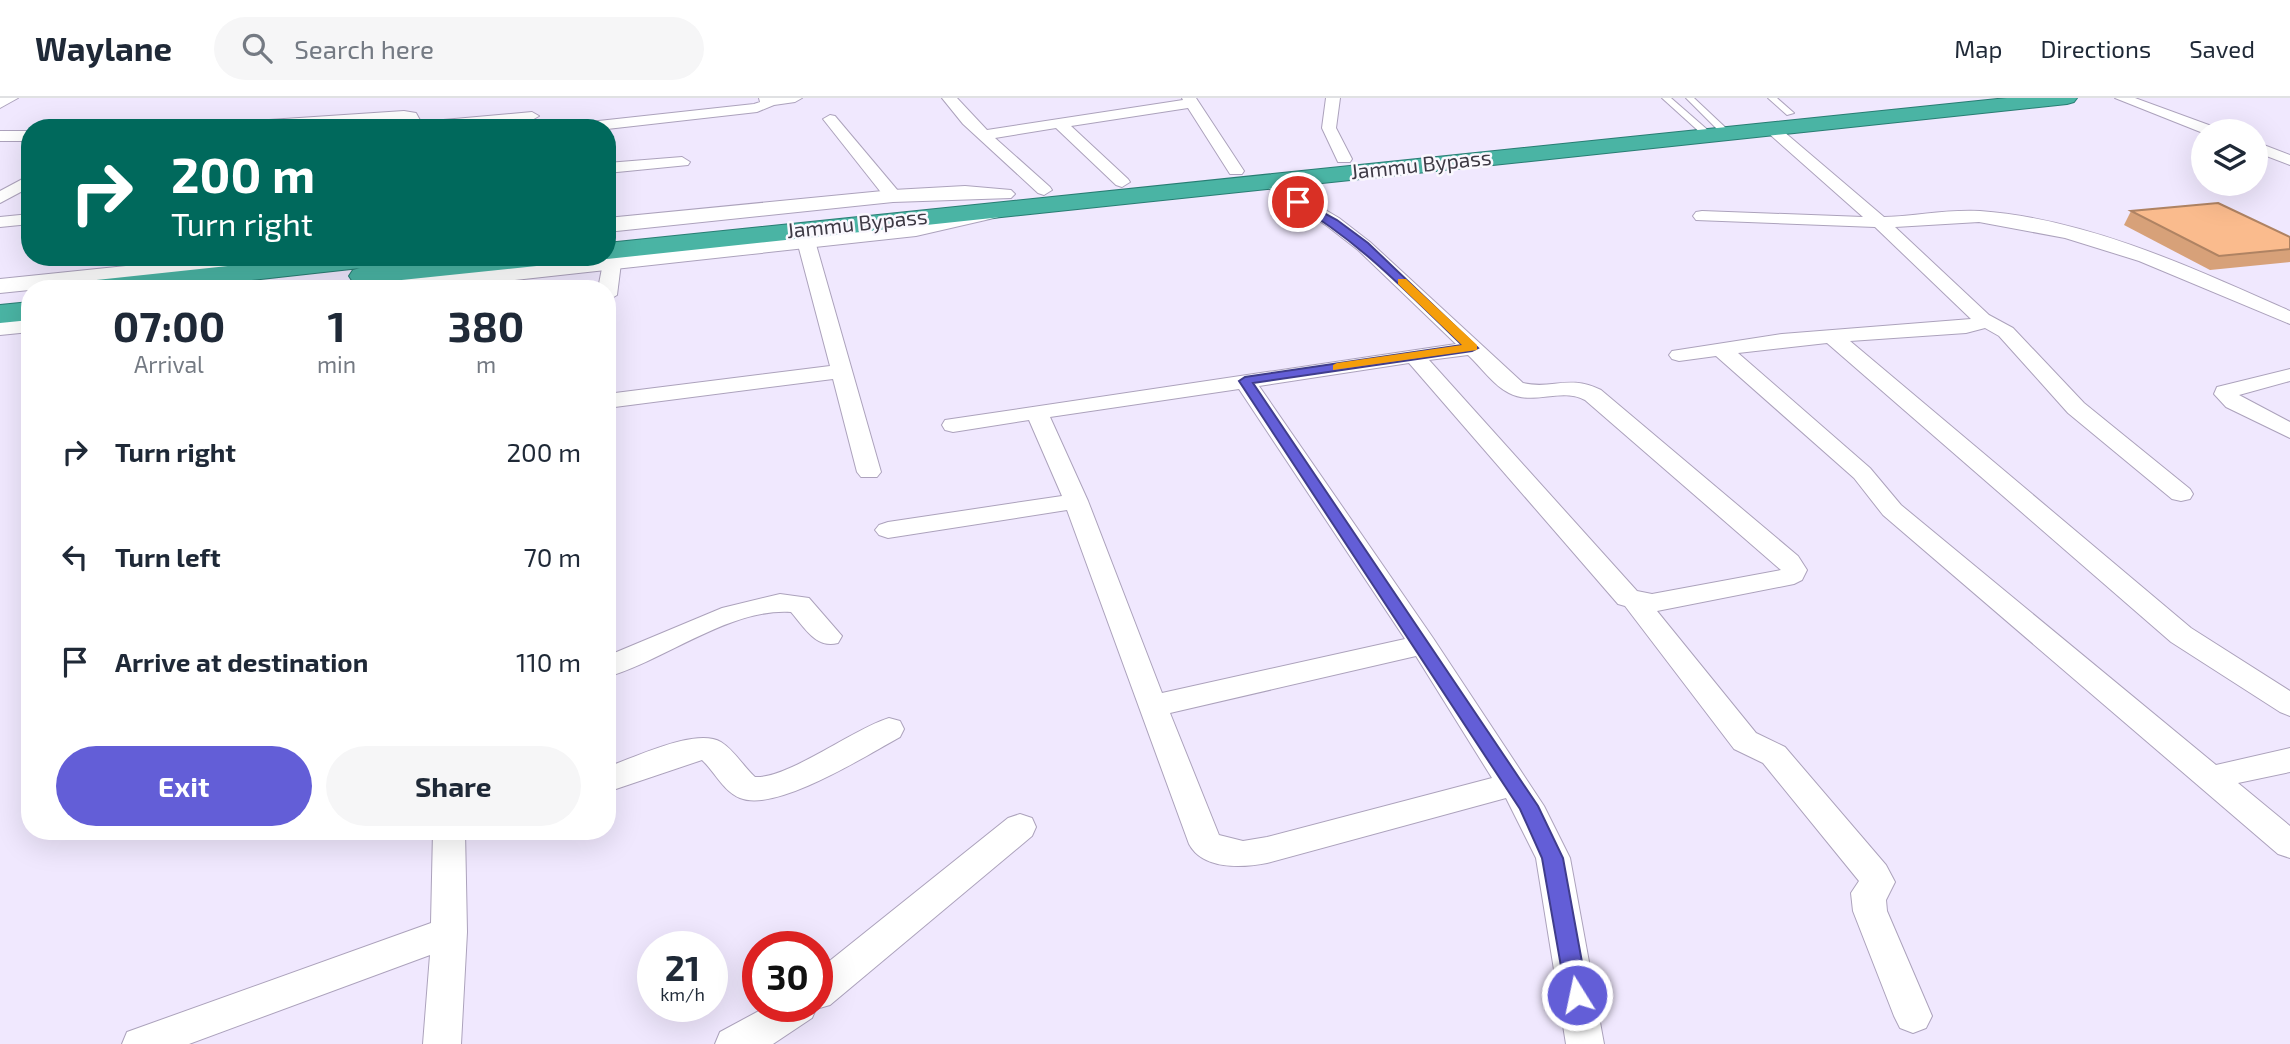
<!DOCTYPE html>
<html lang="en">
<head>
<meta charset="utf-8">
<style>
	body { margin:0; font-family:"Exo 2",sans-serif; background:#f6f6f7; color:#1f2937; height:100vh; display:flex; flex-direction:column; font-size:26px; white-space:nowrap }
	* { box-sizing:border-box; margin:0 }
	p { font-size:23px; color:#747a83 }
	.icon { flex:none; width:38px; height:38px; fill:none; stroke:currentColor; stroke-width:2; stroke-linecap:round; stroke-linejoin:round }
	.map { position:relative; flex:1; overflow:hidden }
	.drawer { position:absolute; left:21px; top:182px; width:595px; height:560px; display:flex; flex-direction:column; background:#fff; border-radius:28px; box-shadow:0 7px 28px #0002 }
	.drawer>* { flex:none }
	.guide { position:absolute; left:21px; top:21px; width:595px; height:147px; border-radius:28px; box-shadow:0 7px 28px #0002; background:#00695c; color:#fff; overflow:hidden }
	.controls { position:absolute; left:2191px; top:21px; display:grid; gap:14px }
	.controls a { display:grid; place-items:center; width:77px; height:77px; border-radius:50%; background:#fff; box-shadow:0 7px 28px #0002; font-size:35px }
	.speed { position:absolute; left:637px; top:833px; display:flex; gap:14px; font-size:35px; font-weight:700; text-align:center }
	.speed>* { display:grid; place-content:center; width:91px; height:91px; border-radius:50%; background:#fff; box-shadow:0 7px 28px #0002; line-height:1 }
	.speed small { font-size:18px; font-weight:400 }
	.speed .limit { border:10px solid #d22; background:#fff; color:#111 }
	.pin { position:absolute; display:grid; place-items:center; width:60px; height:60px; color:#fff; margin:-30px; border:4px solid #fff; border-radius:50%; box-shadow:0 2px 7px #0007 }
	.me { position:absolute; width:77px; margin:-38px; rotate:350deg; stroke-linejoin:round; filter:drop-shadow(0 0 5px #0008) }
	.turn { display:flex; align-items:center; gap:24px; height:147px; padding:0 35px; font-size:32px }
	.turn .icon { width:91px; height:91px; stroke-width:2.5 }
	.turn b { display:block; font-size:49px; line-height:60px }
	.eta { display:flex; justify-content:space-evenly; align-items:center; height:119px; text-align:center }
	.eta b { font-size:42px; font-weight:700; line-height:49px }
	.action { display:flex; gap:14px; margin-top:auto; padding:14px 35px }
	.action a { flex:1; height:80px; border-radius:42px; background:#635ed7; color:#fff; font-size:28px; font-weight:700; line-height:80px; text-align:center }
	.action a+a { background:#f6f6f7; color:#1f2937 }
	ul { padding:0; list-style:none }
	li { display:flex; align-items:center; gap:21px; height:105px; padding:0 35px }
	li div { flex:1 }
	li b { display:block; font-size:26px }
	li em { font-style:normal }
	header { display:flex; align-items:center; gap:42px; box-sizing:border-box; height:98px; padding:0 35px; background:#fff; border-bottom:2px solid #e0e1e3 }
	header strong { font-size:33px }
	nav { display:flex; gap:38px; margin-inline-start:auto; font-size:24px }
	.search { width:490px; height:63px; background:#f6f6f7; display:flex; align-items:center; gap:18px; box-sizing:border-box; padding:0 24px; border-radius:38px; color:#747a83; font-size:26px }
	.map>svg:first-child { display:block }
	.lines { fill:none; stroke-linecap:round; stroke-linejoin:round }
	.service-casing { stroke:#aca2bc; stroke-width:2 }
	.minor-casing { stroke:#aca2bc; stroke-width:2 }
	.tertiary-casing { stroke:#aca2bc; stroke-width:2 }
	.trunk-casing { stroke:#287d73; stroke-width:2 }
	.service { fill:#fff; fill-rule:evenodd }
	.minor { fill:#fff; fill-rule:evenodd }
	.tertiary { fill:#fff; fill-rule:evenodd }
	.trunk { fill:#4ab4a4; fill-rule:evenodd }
	.wall { fill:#d7a179 }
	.building { fill:#fabb8d; stroke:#af8363; stroke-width:2 }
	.route { fill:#635ed7; stroke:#403d8c; stroke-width:2 }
	.slow { fill:#f59e0b }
	.labels { text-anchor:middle; stroke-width:5; stroke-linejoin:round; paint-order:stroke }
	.far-street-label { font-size:21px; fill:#3d3944; stroke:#faf8fe }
</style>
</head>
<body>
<header>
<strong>Waylane</strong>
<div class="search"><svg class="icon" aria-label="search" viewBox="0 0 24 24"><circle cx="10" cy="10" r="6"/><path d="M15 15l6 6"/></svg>Search here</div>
<nav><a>Map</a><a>Directions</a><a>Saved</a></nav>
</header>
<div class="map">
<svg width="2290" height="946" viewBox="0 0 2290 946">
	<rect width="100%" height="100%" fill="#f0e8fe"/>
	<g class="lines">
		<!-- service casing -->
		<g class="service-casing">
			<g id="service">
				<polygon points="1662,0 1671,0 1710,34 1710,38 1704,38"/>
				<polygon points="1686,0 1694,0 1728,32 1728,36 1722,36"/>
				<polygon points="1768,0 1777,0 1794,15 1787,17"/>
			</g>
		</g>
		<!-- minor casing -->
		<g class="minor-casing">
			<g id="minor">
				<polygon points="0,0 18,0 0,10"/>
				<polygon points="759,0 802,0 795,4 774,7 757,14 607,31 564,30 571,26 754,6 760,4"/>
				<polygon points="942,0 957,0 987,32 1183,2 1182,0 1196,0 1244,73 1242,76 1230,76 1188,10 1071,28 1128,81 1130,84 1122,89 1116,87 1056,30 995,40 1050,89 1052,92 1044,97 1038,95 963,26"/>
				<polygon points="1326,0 1340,0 1336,30 1352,61 1350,64 1338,64 1322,30"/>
				<polygon points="2115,0 2135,0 2217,30 2219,33 2203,35"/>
				<polygon points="404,13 416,15 421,24 532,14 539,18 532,22 451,30 409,30 404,21 279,30 201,30 208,26"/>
				<polygon points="830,17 835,18 899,94 901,98 899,102 887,102 823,21"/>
				<path d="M1771,26L1776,27L1884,119C1916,118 1948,111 1980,113C2088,121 2193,170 2290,213V226L2139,163L2065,140L1979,124L1895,129L1989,217L2013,230L2084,305L2190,391L2193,396L2190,401L2181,403L2172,401L2068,315L1999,238L1985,230L1966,235L1850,243L2191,530L2290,593V618L2280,614L2171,544L1827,245L1738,255L1870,370L1901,407L2216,667L2290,650V674L2238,685L2290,728V760L2278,756L1883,417L1854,380L1716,258L1679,263L1672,261L1669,257L1672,253L1782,236L1971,221L1875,129L1696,122L1693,118L1696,114L1702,113L1863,119L1766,33L1764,30L1766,27Z"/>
				<rect x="0" y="33" width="30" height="10"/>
				<polygon points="2256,44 2290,57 2290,67 2256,54"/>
				<polygon points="682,59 690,64 688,67 607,75 607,65"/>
				<polygon points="30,77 30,89 0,105 0,93"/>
				<path d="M1268,78L1339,120L1370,144L1523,285C1552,292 1568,276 1601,292L1798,458L1807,472L1802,482L1794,486L1657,513L1756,635L1785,649L1886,767L1895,784L1886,802L1887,813L1932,918L1926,930L1913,935L1900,930L1894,918L1853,813L1851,795L1859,783L1763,665L1734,651L1625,508L1618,506L1409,265L1259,288L1433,540L1544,708L1570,760L1604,946H1566L1536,760L1506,700L1267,765C1242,770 1203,772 1189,746L1067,412L888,440L879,437L875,432L879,427L888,424L1062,398L1029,322L953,334L945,332L942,327L945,322L1456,246L1358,152L1327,128L1262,86L1260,83ZM1468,257C1480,268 1494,288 1509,295C1534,308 1561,289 1585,302L1781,472L1652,496L1637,493L1429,262ZM1239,291L1405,541L1162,595L1088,403L1050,319ZM1416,558L1492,680L1267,739L1243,743L1219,737L1170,615Z"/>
				<polygon points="30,116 30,126 0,129 0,119"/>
				<polygon points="806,138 815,143 881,374 877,379 861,379 857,374 833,281 607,310 607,296 830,268 797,143"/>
				<polygon points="612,159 621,165 617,197 607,203 607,191 598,191 603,165"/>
				<polygon points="2290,271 2290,283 2239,297 2290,324 2290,340 2226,309 2214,296 2217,289"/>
				<path d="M780,496L809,500L842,538L838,545C816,551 805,530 791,514C729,510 666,562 607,579V558L722,510Z"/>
				<path d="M889,620L900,623L904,631L900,639C867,657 776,715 740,700C723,693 715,674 702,662L607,694V669C634,660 696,629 721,644C735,653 743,668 755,679C788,681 853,631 889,620Z"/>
				<polygon points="1020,716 1032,720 1036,729 1032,738 830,907 816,911 812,920 773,946 715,946 720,934 768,908 817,908 817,873 1008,720"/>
				<polygon points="433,733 465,733 467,834 461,946 423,946 430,857 189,946 122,946 127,934 431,825"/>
			</g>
		</g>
		<!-- tertiary casing -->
		<g class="tertiary-casing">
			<g id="tertiary">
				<polygon points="965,88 1011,92 1015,96 1011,100 893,104 607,134 607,120 893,92"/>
				<polygon points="995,107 1003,108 1006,113 1003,118 916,138 432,191 352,191 355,186 364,184 916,124"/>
				<polygon points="213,159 295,159 292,164 284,166 0,195 0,181"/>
				<polygon points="30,218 30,234 0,237 0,221"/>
			</g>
		</g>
		<!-- trunk casing -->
		<g class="trunk-casing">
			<g id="trunk">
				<polygon points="2007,0 2077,0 2074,4 2067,6 607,161 600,159 607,159 607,145"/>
				<polygon points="313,159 406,159 402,165 395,166 466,159 559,159 555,165 546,167 363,186 353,184 349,178 353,172 360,170 169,191 73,191 77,185 87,183"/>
				<polygon points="30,204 30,222 0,225 0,207"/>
			</g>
		</g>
		<!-- service -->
		<use href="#service" class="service"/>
		<!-- minor -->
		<use href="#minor" class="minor"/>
		<!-- tertiary -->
		<use href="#tertiary" class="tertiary"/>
		<!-- trunk -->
		<use href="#trunk" class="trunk"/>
	</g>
	<!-- wall -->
	<polygon class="wall" points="2131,113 2290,139 2290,164 2210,172 2124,127"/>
	<!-- building -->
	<polygon class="building" points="2218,105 2290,139 2290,151 2219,158 2131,113"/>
	<!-- route -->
	<path class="route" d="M1298,101L1337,122L1368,145L1478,250L1472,253L1253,285L1538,708L1563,760L1588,897L1585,904L1577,907L1569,904L1566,897L1542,760L1520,711L1239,283L1245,279L1462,247C1409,196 1359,143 1295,106L1293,104Z"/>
	<!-- slow -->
	<polygon class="slow" points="1398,181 1406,181 1477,247 1477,252 1333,272 1333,267 1337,265 1462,247 1398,186"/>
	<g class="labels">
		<!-- far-street labels -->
		<g class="far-street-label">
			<text transform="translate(1421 67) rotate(-6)" y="7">Jammu Bypass</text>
			<text transform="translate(857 126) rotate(-6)" y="7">Jammu Bypass</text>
		</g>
	</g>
</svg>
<div class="controls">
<a><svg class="icon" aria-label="layers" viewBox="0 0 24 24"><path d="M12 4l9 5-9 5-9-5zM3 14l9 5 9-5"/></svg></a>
</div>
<div class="speed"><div>21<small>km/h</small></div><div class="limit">30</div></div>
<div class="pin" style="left:1298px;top:104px;background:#d93025"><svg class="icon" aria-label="arrive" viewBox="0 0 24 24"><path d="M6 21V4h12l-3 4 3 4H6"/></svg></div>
<svg class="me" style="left:1577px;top:897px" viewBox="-20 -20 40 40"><circle r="17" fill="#635ed7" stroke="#fff" stroke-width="3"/><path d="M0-11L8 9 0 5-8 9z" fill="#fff"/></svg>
<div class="guide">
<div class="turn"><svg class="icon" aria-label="right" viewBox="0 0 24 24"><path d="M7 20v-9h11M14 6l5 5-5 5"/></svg><div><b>200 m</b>Turn right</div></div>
</div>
<section class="drawer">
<div class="eta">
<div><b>07:00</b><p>Arrival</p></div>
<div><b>1</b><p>min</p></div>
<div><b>380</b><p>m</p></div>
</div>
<ul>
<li><svg class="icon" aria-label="right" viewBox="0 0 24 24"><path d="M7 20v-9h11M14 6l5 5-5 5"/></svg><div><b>Turn right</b></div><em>200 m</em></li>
<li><svg class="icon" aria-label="left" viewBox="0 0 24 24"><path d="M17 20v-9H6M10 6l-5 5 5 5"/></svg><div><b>Turn left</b></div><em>70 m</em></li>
<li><svg class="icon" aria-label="arrive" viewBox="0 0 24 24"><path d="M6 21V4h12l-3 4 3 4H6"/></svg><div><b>Arrive at destination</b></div><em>110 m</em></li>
</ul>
<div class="action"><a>Exit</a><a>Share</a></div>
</section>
</div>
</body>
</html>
